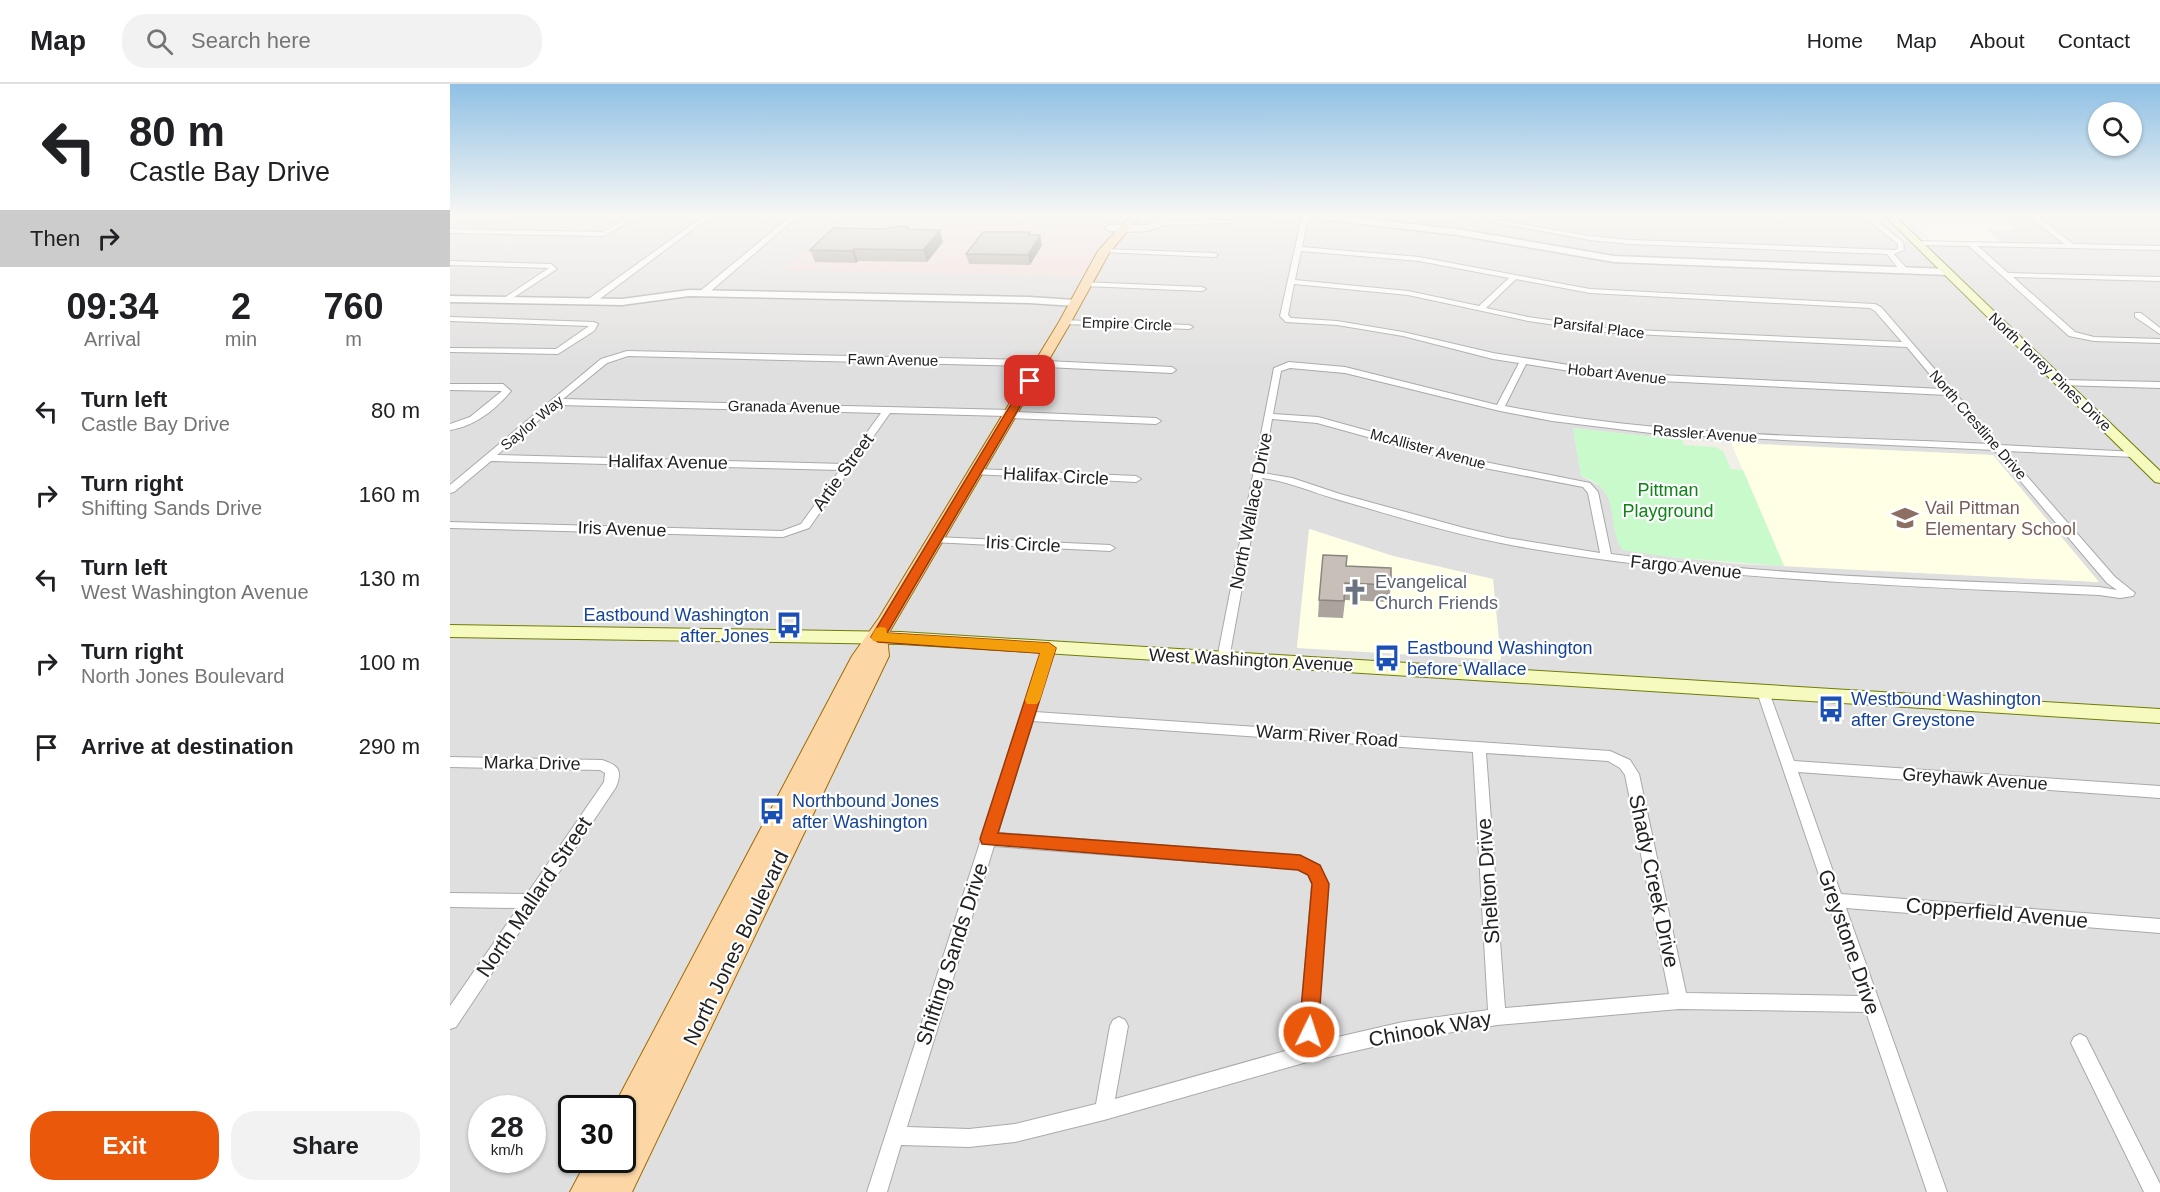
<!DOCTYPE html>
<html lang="en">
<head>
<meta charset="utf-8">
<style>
	body { margin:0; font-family:Arial,sans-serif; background:#f2f2f2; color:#202124; height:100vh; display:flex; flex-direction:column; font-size:22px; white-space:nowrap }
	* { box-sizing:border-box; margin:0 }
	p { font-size:20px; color:#757577 }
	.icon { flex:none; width:33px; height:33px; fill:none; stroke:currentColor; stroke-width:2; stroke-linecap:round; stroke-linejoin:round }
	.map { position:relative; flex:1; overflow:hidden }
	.sheet { display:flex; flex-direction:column; background:#fff; width:450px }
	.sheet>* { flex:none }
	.top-card { background:#fff; color:#202124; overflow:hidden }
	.buttons { position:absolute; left:1638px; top:18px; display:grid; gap:12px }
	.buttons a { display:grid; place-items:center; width:54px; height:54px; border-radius:50%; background:#fff; box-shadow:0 2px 4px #0004; font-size:30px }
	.speed { position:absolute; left:18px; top:1011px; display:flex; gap:12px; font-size:30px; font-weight:700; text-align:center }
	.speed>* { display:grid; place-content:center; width:78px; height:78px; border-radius:50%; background:#fff; box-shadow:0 2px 4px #0004; line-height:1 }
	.speed small { font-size:15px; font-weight:400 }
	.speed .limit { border:3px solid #111; border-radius:9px; background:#fff; color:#111 }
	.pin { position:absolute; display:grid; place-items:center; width:51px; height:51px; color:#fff; margin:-26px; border-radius:12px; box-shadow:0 3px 9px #0006 }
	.me { position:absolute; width:66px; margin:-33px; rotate:4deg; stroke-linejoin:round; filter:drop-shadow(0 0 4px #0008) }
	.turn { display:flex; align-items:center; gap:21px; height:126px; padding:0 30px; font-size:27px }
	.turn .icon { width:78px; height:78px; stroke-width:2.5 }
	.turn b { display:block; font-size:42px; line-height:51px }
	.then { display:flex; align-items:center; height:57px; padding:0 30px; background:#0003; gap:12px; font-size:22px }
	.eta { display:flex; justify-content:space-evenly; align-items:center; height:102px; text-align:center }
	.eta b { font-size:36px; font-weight:700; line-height:42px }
	.action { display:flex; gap:12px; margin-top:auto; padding:12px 30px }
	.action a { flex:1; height:69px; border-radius:24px; background:#ea580c; color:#fff; font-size:24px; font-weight:700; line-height:69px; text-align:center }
	.action a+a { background:#f2f2f2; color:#202124 }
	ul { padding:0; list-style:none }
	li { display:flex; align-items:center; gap:18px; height:84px; padding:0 30px }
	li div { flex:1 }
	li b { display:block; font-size:22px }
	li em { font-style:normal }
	header { display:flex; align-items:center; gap:36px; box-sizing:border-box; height:84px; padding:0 30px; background:#fff; border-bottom:2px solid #e0e0e0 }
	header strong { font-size:28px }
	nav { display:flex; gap:33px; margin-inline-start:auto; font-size:21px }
	.search { width:420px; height:54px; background:#f2f2f2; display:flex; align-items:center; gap:15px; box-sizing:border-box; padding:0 21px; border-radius:24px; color:#757577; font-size:22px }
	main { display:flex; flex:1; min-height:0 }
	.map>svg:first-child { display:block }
	.residential { fill:#e0dfdf; fill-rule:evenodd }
	.commercial { fill:#f2dad9 }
	.education { fill:#ffffe5 }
	.park { fill:#c8facc }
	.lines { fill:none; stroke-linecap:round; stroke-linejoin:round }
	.minor-casing { stroke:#a9a9a9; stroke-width:2 }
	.tertiary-casing { stroke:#a9a9a9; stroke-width:3 }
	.secondary-casing { stroke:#707d05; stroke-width:2 }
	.primary-casing { stroke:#a06b00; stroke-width:2 }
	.minor { fill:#fff; fill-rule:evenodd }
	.tertiary { fill:#fff; fill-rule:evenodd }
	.secondary { fill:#f7fabf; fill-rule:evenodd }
	.primary { fill:#fcd6a4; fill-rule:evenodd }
	.wall { fill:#aba49e }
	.shaded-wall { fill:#8b8681 }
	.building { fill:#c7bfb8; stroke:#8b8681; stroke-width:1.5 }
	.route { fill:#ea580c; stroke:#983908; stroke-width:1.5 }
	.slow { fill:#f59e0b }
	.labels { text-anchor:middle; stroke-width:4.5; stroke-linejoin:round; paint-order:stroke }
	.far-street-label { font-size:15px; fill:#222; stroke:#fff }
	.street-label { font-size:18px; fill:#222; stroke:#fff }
	.park-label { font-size:18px; fill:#0c8416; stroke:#fff }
	.education-label { font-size:18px; fill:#785e54; stroke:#fff; text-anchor:start }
	.worship-label { font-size:18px; fill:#5b616d; stroke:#fff; text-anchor:start }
	.transit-label { font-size:18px; fill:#164399; stroke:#fff; text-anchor:start }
	.near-street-label { font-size:21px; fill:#222; stroke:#fff }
</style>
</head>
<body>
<header>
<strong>Map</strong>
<div class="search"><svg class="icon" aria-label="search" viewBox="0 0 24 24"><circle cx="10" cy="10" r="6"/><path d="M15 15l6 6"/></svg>Search here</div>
<nav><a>Home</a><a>Map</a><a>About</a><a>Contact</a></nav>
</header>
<main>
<section class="sheet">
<div class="top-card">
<div class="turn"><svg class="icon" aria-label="left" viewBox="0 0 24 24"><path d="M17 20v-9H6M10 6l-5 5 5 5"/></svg><div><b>80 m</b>Castle Bay Drive</div></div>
<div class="then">Then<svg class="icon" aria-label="right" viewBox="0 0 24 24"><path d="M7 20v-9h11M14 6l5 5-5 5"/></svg></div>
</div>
<div class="eta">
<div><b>09:34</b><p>Arrival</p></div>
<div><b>2</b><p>min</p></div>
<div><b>760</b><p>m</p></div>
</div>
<ul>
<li><svg class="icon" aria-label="left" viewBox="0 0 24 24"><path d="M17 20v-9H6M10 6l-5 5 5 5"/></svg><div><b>Turn left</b><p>Castle Bay Drive</p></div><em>80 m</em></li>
<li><svg class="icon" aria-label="right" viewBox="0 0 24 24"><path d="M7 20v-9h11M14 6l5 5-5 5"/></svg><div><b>Turn right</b><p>Shifting Sands Drive</p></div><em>160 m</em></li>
<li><svg class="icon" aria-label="left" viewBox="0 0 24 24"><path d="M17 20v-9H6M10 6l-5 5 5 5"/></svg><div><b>Turn left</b><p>West Washington Avenue</p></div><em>130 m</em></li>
<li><svg class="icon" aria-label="right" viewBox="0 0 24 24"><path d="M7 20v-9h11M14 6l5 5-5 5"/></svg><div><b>Turn right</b><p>North Jones Boulevard</p></div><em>100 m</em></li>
<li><svg class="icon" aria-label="arrive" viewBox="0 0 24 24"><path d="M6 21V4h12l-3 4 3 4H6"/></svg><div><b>Arrive at destination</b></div><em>290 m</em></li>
</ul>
<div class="action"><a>Exit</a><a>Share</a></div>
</section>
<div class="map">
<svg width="1710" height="1108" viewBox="0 0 1710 1108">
	<rect width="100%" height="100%" fill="#f2efe9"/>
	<!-- residential -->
	<path class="residential" d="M0,131H394L334,186L680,151L721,143L729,131H842L927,142L932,131H1424L1455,158L1551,160L1534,145L1565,146L1548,131H1710V1108H0ZM1123,344L1232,356L1543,371L1648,498L1288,480L1219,473L1159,413L1150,402L1131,392ZM860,445L943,472L1043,496L847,563ZM32,1024H82V1076H32ZM122,1024H172V1076H122Z"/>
	<!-- commercial -->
	<polygon class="commercial" points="394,131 664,131 662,152 641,192 333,186"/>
	<!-- education -->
	<g class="education">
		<polygon points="1459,131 1548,131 1567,146 1536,145 1552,160 1468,159 1479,155"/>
		<polygon points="1281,359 1543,371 1649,498 1334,482"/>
		<polygon points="859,445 943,472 1043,495 1051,576 847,564"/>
	</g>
	<!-- park -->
	<path class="park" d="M1123,344L1232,356L1234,361L1265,363L1273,367L1281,385L1293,386L1334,482L1219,473L1172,466C1155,437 1173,405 1131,392Z"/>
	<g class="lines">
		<!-- minor casing -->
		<g class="minor-casing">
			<g id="minor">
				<polygon points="183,131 190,131 154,152 0,149 0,145 153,148"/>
				<polygon points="255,131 262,131 143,220 137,220 137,216"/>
				<polygon points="342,131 349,131 255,212 249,212 249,208"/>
				<path d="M857,131H863L857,138L852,163L969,173L1140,205L1425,220L1431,223L1550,361L1687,368L1689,370L1684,373L1555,367L1665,493L1685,509L1683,512L1670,514L1649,511C1454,502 1259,496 1066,462C1005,451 945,432 886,415C861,408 838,397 812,394L779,575L777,578H769L767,575L824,284L839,278L895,283L1047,321L1069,279L1043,275L953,252L887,241L836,238L830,232L851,137ZM851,167L969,177L1059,194L1029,222L958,207L845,196ZM1066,195L1140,209L1420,224L1425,227L1452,258L1162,245L1078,233L1036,224ZM844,200L958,211L1078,237L1162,249L1457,263L1492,305L1170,289L1043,269L953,248L887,237L841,234L838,231ZM1076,280L1170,295L1497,311L1539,360C1378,352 1214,353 1055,322ZM840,284L895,289L1050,327L1102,337L1209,350L1544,366L1657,499L1667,506L1649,503C1486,496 1323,492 1161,470L1148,408L1140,399L1020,375L868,333L823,330L831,287ZM822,335L867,339L1019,381L1133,403L1138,409L1150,469L1057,454L1014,444L890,410L842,394L813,389Z"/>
				<polygon points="1004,131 1017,131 1140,152 1181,156 1446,166 1448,164 1448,160 1412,131 1419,131 1453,158 1454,166 1444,170 1458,186 1451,188 1437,170 1181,160 1140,156"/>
				<polygon points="1582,131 1588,131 1589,134 1623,160 1710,162 1710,166 1528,162 1558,189 1710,193 1710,197 1563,193 1625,248 1644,253 1710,255 1710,259 1644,257 1619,252 1519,162 1468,161 1465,159 1468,157 1614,160 1584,136"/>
				<polygon points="1661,131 1710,131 1710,134 1664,133"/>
				<polygon points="779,136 781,137 781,139 713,141 710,139 713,137"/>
				<polygon points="654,165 764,169 768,171 764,173 652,168 652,166"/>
				<polygon points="0,177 101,180 107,185 57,218 53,216 54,214 99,184 0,181"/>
				<polygon points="632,198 752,203 756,205 752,207 635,202 631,200"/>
				<polygon points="1685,229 1691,229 1710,244 1710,250 1685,233"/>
				<polygon points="0,233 144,238 148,240 144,247 108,270 0,268 0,264 106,265 139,242 0,237"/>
				<polygon points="612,236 739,241 743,243 739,245 615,240 612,240"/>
				<path d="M177,267L575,276L722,283L726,286L722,289L575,282L178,272L157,279L113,315L561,326L565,328L706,334L711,337L706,340L560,334L556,332L440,329L359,444L333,453L0,444V438L332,447L351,440L390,386L41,377L4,408L0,409V401L151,275ZM107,321H108L431,329L394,380L47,371Z"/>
				<polygon points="1612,296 1710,298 1710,304 1609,301 1608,299"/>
				<path d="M0,300H53L61,307C45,326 25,342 0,346V340L20,333L52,307L0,306Z"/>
				<polygon points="526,385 686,392 691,395 686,398 523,390 523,386"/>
				<polygon points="486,453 660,461 665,464 660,467 482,458 481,456 482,454"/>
				<path d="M599,560L605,564L585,628L1160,667L1180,676L1189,690L1236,909L1410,912L1307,608L1309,605H1317L1319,608L1344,677L1710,702V714L1348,688L1391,810L1710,835V849L1396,824L1497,1108H1477L1416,928L1229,925L1047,941L953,956L857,978L654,1036L565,1058L519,1063L451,1061L437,1108H417L593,564ZM582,637L1023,668L1038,926L953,938L866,958L878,799L868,781L850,772L548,749ZM1036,669L1158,677L1170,684L1175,691L1219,910L1055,924ZM544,762L848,785L858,791L862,800L849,963L665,1015L678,942L675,936L669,933L663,936L660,942L646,1020L565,1040L519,1045L457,1043Z"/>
				<path d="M0,673L152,676C168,681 173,686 166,703L6,943L0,945V922L68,824L0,823V809L77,810L154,698L155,689L150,686L0,683Z"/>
				<polygon points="1630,950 1636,953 1710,1100 1710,1108 1694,1108 1621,959 1624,953"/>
			</g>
		</g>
		<!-- tertiary casing -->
		<g class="tertiary-casing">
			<g id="tertiary">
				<path d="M714,131H723C708,152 683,147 660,147L655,144L660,141H699Z"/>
				<polygon points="858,131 883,131 1007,145 1164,172 1498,185 1503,188 1498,191 1164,178 1007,151 862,134"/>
				<polygon points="239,206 579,213 625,216 630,219 625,222 579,219 239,212 172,221 0,218 0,212 172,215"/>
			</g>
		</g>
		<!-- secondary casing -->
		<g class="secondary-casing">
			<g id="secondary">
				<polygon points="1434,131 1444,131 1710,387 1710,399 1705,398"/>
				<polygon points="0,541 451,548 1710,625 1710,639 451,560 0,553"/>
			</g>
		</g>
		<!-- primary casing -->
		<g class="primary-casing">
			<polygon id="primary" points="681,131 691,131 659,169 621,238 437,552 439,572 182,1108 120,1108 137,1076 172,1076 172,1062 179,1049 172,1052 172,1024 163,1024 402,572 429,534 609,238 648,167"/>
		</g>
		<!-- minor -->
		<use href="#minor" class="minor"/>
		<!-- tertiary -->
		<use href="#tertiary" class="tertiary"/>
		<!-- secondary -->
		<use href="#secondary" class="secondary"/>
		<!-- primary -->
		<use href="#primary" class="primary"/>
	</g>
	<!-- wall -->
	<g class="wall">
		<polygon points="458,145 493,158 477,178 408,177 406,179 365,178 360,166"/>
		<polygon points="581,151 592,161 580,181 519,180 516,170"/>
		<polygon points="897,482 941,501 939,518 895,516 893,534 868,533 869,516"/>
	</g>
	<!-- shaded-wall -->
	<g class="shaded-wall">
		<polygon points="490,146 493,158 477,178 473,166"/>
		<polygon points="590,151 592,161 580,181 578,171"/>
		<polygon points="404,165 408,177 406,179 402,167"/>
	</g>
	<!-- building -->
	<g class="building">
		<polygon points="452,142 458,143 456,145 490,146 473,166 404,165 402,167 360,166 383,144 432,145"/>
		<polygon points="533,148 580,148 579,151 590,151 578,171 516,170"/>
		<polygon points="873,471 897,472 896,482 941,484 941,501 895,499 894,517 869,516"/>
	</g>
	<!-- sky -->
	<linearGradient id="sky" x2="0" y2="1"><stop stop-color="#8fc0e4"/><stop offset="0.46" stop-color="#f9f8f5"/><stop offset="1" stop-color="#f9f8f5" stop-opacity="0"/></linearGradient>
	<rect width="1710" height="286" fill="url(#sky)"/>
	<!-- route -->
	<polygon class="route" points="580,294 585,297 437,549 599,559 606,564 548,749 850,771 870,781 879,800 868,948 866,955 859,958 852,955 849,948 862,800 858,791 848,786 532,760 530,755 590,569 428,558 421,553 575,297"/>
	<!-- slow -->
	<polygon class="slow" points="431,543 436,544 437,549 599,559 606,564 590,616 587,620 577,620 575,616 590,569 423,557 421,553 426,544"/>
	<!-- icons -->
	<defs>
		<g id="school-bare" transform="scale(2.07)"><path d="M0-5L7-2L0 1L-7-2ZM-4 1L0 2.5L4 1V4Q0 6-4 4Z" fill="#8d6e63" stroke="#fff" stroke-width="2.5" paint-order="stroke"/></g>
		<g id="church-bare" transform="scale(2.07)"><path d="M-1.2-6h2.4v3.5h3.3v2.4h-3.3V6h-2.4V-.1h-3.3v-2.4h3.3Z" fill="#6b7280" stroke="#fff" stroke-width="2.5" paint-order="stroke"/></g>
		<g id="bus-bare" transform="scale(2.07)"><path d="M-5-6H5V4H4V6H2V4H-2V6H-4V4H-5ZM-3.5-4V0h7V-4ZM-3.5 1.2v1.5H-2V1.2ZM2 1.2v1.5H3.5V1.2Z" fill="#1a4fb4" stroke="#fff" stroke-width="2.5" paint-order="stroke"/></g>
	</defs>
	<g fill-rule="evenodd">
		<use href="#school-bare" x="1455" y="434"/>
		<use href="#church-bare" x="905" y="508"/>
		<use href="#bus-bare" x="339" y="541"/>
		<use href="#bus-bare" x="937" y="574"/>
		<use href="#bus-bare" x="1381" y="625"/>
		<use href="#bus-bare" x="322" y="727"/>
	</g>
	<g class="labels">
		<!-- far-street labels -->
		<g class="far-street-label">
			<text transform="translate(677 240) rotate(2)" y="5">Empire Circle</text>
			<text transform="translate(1149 244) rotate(7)" y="5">Parsifal Place</text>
			<text transform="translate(443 276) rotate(1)" y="5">Fawn Avenue</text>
			<text transform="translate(1600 288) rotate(44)" y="5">North Torrey Pines Drive</text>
			<text transform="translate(1167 290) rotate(6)" y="5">Hobart Avenue</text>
			<text transform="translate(334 323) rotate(1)" y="5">Granada Avenue</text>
			<text transform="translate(82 339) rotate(-40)" y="5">Saylor Way</text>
			<text transform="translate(1528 341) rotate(49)" y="5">North Crestline Drive</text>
			<text transform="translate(1255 350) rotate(4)" y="5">Rassler Avenue</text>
			<text transform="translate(978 365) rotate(15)" y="5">McAllister Avenue</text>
		</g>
		<!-- street labels -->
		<g class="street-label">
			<text transform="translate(218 378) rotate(1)" y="6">Halifax Avenue</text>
			<text transform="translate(393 388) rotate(-54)" y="6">Artie Street</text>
			<text transform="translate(606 392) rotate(3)" y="6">Halifax Circle</text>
			<text transform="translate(801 427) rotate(-79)" y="6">North Wallace Drive</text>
			<text transform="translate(172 445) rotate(2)" y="6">Iris Avenue</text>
			<text transform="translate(573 460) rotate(3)" y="6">Iris Circle</text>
			<text transform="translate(1236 483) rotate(6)" y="6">Fargo Avenue</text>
			<text transform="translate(801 576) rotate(3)" y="6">West Washington Avenue</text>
			<text transform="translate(877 652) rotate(4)" y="6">Warm River Road</text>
			<text transform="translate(82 679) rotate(1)" y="6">Marka Drive</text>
			<text transform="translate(1525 695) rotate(4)" y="6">Greyhawk Avenue</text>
		</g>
		<!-- park labels -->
		<g class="park-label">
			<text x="1218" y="412">Pittman<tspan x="1218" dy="21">Playground</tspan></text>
		</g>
		<!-- education labels -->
		<g class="education-label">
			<text x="1475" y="430">Vail Pittman<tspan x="1475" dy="21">Elementary School</tspan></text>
		</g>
		<!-- worship labels -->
		<g class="worship-label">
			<text x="925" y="504">Evangelical<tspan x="925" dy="21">Church Friends</tspan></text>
		</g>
		<!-- transit labels -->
		<g class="transit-label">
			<text x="319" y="537" text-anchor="end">Eastbound Washington<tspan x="319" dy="21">after Jones</tspan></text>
			<text x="957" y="570">Eastbound Washington<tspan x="957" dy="21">before Wallace</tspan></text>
			<text x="1401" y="621">Westbound Washington<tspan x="1401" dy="21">after Greystone</tspan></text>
			<text x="342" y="723">Northbound Jones<tspan x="342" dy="21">after Washington</tspan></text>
		</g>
		<!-- near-street labels -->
		<g class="near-street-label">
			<text transform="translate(1038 797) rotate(-94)" y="7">Shelton Drive</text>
			<text transform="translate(1204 797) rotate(78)" y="7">Shady Creek Drive</text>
			<text transform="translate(84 813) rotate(-56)" y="7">North Mallard Street</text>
			<text transform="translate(1547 829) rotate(5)" y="7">Copperfield Avenue</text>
			<text transform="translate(1399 858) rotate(71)" y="7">Greystone Drive</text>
			<text transform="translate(286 864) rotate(-64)" y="7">North Jones Boulevard</text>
			<text transform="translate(502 870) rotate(-72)" y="7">Shifting Sands Drive</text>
			<text transform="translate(980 945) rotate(-10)" y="7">Chinook Way</text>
		</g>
	</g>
</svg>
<div class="buttons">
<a><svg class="icon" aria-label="search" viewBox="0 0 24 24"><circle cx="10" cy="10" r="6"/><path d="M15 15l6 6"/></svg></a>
</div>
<div class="speed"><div>28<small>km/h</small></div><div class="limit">30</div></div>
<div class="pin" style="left:580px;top:297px;background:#d93025"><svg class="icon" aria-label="arrive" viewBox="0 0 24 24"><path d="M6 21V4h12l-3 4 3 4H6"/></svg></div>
<svg class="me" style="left:859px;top:948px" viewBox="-20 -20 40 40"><circle r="17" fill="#ea580c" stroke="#fff" stroke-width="3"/><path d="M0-11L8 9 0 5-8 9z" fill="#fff"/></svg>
</div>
</main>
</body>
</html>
